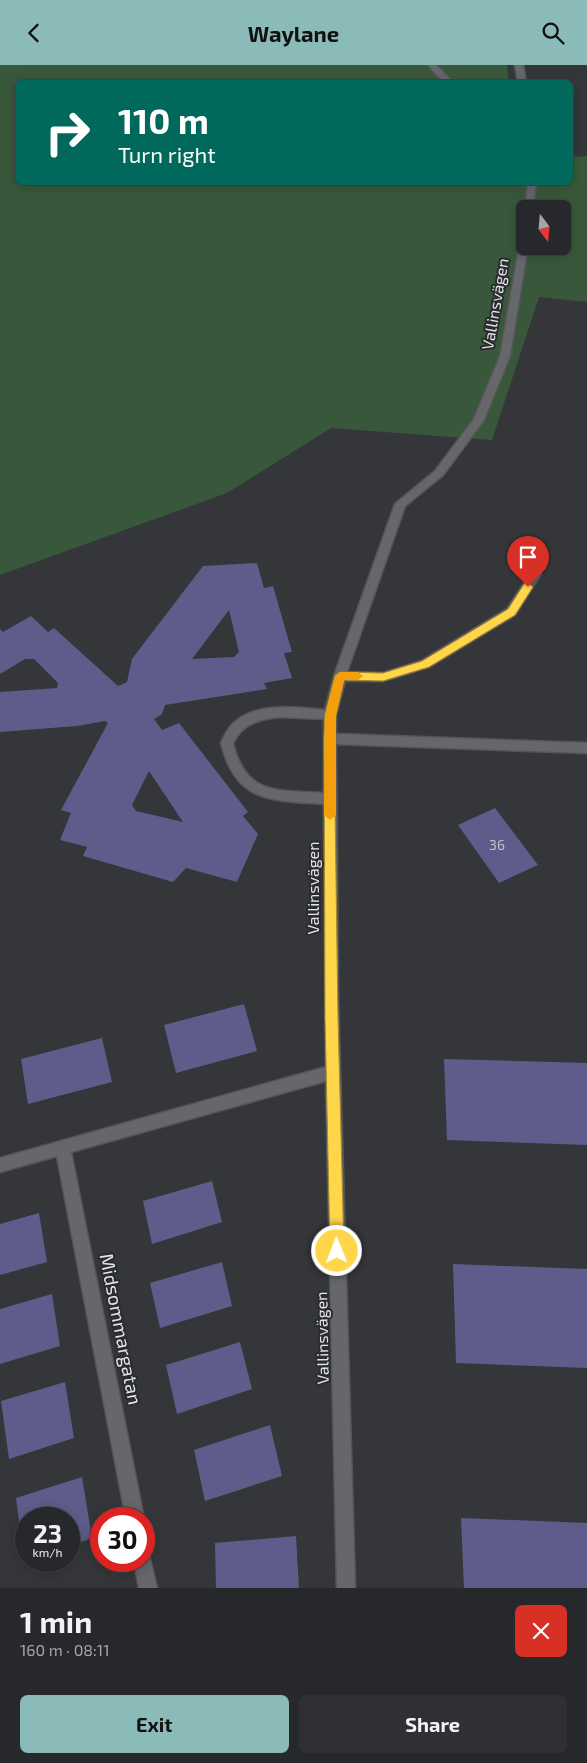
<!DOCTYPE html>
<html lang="en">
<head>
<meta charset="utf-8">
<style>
	body { margin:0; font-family:"Exo 2",sans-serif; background:#2f3033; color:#f1f3f6; height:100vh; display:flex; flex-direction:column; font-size:19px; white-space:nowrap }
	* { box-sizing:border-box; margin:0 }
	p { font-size:16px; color:#a4a6a9 }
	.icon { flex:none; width:28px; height:28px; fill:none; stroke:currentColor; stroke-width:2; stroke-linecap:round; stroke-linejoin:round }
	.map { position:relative; height:1523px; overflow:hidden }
	.details { display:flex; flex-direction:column; background:#27282b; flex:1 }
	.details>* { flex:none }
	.guide { position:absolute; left:15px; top:15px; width:558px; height:105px; border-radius:8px; box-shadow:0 2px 12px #0003,0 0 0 1px #434447; background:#00695c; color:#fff; overflow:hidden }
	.needle { width:32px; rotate:164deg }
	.controls { position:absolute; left:516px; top:135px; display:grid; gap:10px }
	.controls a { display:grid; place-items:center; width:55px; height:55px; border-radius:8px; background:#27282b; box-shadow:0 2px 12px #0003,0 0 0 1px #434447; font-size:25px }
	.speed { position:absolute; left:15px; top:1442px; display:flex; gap:10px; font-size:25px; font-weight:700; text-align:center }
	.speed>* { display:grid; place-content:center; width:65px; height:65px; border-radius:50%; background:#27282b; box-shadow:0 2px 12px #0003,0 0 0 1px #434447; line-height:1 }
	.speed small { font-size:12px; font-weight:400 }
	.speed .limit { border:8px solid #d22; background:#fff; color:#111 }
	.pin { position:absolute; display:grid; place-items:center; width:42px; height:42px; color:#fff; margin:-51px -21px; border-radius:50% 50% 50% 0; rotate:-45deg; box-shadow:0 0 5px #0007 }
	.pin .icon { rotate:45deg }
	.me { position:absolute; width:55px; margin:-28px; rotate:359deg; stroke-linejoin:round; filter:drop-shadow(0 0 4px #0008) }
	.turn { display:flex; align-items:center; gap:18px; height:105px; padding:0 20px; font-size:22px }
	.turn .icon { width:65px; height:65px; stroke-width:2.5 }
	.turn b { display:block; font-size:35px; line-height:42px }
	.round { display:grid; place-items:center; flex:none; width:52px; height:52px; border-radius:8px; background:#2f3033 }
	.head { display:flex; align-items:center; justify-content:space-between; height:85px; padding:0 20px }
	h1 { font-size:30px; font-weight:700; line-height:38px }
	.cta { display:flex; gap:10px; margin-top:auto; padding:10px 20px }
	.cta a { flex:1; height:58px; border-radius:8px; background:#8bbbb9; color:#111; font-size:20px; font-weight:700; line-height:58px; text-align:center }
	.cta a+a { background:#2f3033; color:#f1f3f6 }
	header { display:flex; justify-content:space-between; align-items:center; height:65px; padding:0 20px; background:#8bbbb9; color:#111; font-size:22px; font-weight:700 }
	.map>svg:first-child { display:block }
	.green { fill:#39583b; fill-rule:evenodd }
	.building { fill:#5e5c8a; fill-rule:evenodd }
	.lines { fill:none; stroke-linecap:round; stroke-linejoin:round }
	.minor-casing { stroke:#545557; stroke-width:3 }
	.minor { fill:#65676b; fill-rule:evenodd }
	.route { fill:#ffd54a; stroke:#a68a30 }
	.slow { fill:#f59e0b }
	.labels { text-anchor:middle; stroke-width:4; stroke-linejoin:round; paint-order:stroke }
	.number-label { font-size:14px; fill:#c2c2cf }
	.street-label { font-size:16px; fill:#e3e4e6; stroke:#2a2c2f }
	.near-street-label { font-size:19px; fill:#e3e4e6; stroke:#2a2c2f }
</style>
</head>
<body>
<header><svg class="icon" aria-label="back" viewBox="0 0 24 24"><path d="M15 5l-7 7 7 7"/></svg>Waylane<svg class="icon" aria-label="search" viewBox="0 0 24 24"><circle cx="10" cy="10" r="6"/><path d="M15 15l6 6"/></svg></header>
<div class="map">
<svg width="587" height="1523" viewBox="0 0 587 1523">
	<rect width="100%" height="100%" fill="#343639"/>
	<!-- green -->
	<path class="green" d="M0,0H507L509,17L18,18V118H570V92L587,91V237L539,232L492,375L331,363L227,428L0,510ZM525,144H562V181H525Z"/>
	<!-- building -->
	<g class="building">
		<path d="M257,498L264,523L273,521L292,587L284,588L292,613L264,618L267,624L165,640L162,649L154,654L162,665L179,658L248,747L243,751L258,769L237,817L186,803L173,817L83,791L87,782L60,775L71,748L61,745L108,658L105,656L77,661L0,667V627L57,623L58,618L34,594H25L0,609V564L3,567L31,551L48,567L54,563L118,621L127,617L132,594L203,501ZM229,545L239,587L234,592L192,594ZM149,706L183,757L136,746L132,740Z"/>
		<polygon points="495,743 538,800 499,818 458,760"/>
		<polygon points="244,939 257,986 176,1008 164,960"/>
		<polygon points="102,973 112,1017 28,1039 21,994"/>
		<polygon points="444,994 587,998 587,1080 447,1075"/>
		<polygon points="212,1116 222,1157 152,1179 143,1136"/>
		<polygon points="39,1148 47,1197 0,1210 0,1159"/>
		<polygon points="222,1197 232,1241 160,1263 150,1218"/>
		<polygon points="453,1199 587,1204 587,1303 456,1298"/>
		<polygon points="52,1229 60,1281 0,1299 0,1244"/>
		<polygon points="240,1277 252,1324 177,1349 166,1300"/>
		<polygon points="65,1317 74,1373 9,1394 1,1336"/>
		<polygon points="270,1360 282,1411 205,1436 194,1385"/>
		<polygon points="82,1412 92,1473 69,1481 69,1454 26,1454 26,1495 24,1495 16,1433"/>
		<polygon points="461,1453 587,1458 587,1523 464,1523"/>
		<polygon points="296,1471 299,1523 216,1523 215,1478"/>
	</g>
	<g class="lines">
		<!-- minor casing -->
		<g class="minor-casing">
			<g id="minor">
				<path d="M428,0H436L454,18C442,18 436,10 428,0Z"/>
				<polygon points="515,0 523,0 526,18 518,18"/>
				<polygon points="528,118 536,118 533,144 525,144"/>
				<path d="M525,169V181H528L510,291L484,355L443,410L405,441L347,607L383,608L421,596L507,544L532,506L536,505L541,509L515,550L429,602L383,616H345L336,650V669L587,678V688L336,679L338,935L355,1523H337L326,1016L71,1087L144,1454H126L57,1091L0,1107V1093L326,1002L324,739C272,735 236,739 221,678C224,672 226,666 231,661C253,636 296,642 325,645L334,611L395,439L435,406L474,354L500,291L521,172ZM281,652L324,654V728C279,725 246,732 233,678C243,658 260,654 281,652Z"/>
				<polygon points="144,1488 149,1490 157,1523 139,1523 134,1496 144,1496"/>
			</g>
		</g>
		<!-- minor -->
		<use href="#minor" class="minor"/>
	</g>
	<!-- route -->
	<polygon class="route" points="528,518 533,522 515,550 429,602 383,616 344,615 336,650 334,674 338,953 344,1186 342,1191 337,1193 332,1191 330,1186 325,953 324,674 325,650 335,611 340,607 383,608 422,596 508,544 524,519"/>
	<!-- slow -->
	<polygon class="slow" points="340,607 358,607 363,611 358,615 344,615 336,650 336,750 330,755 324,750 325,650 335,611"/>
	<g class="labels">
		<!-- number labels -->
		<g class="number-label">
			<text x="497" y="785">36</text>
		</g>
		<!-- street labels -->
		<g class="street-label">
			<text transform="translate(495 239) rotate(-80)" y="6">Vallinsvägen</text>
			<text transform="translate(313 823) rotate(-90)" y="6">Vallinsvägen</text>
			<text transform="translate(322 1273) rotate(-91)" y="6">Vallinsvägen</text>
		</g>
		<!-- near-street labels -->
		<g class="near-street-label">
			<text transform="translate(121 1264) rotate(79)" y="7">Midsommargatan</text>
		</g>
	</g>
</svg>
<div class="controls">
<a><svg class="needle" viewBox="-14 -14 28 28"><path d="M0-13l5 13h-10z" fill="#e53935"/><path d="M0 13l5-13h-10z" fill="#a4a6a9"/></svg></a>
</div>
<div class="speed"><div>23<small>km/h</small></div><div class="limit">30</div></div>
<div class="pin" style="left:528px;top:522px;background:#d93025"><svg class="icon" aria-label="arrive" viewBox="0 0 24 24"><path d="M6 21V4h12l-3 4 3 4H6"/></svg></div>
<svg class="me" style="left:337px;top:1186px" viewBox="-20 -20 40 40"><circle r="17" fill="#ffd54a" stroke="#fff" stroke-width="3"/><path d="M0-11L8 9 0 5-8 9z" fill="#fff"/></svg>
<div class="guide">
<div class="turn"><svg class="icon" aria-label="right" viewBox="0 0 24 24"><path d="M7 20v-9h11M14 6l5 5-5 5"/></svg><div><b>110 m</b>Turn right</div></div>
</div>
</div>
<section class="details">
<div class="head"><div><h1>1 min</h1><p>160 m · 08:11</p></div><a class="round" style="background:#d93025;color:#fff"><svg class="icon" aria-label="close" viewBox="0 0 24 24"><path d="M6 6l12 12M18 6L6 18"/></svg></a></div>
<div class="cta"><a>Exit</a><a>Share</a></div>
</section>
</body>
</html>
